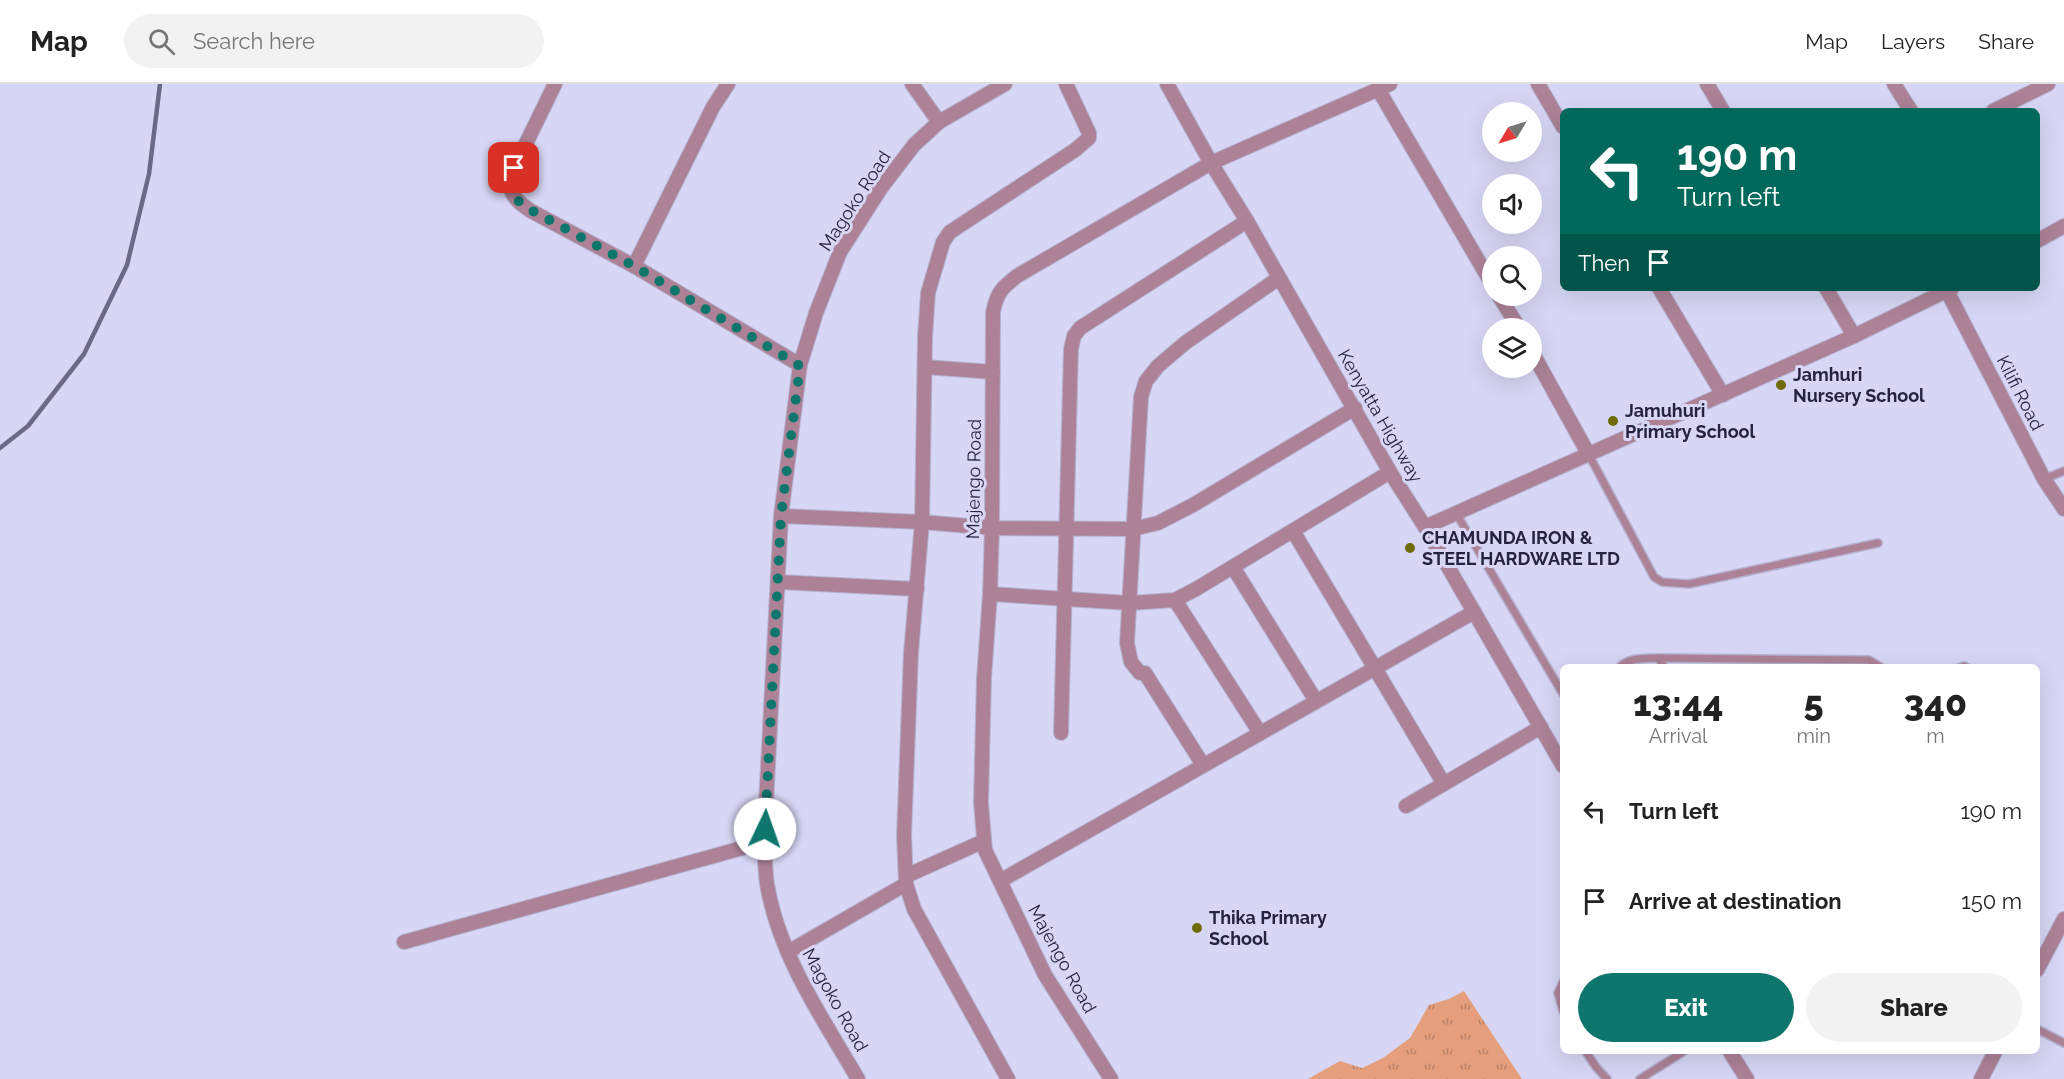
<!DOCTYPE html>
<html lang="en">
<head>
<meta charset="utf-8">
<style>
	body { margin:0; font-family:Raleway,sans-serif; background:#f2f2f2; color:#222; height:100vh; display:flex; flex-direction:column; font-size:22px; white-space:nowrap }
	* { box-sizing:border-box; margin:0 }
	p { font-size:20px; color:#767676 }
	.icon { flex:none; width:33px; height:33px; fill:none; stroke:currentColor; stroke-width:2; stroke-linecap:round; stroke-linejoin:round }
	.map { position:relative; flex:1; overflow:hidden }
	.side { position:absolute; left:1560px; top:580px; width:480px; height:390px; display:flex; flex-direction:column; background:#fff; border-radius:9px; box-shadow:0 6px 24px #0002 }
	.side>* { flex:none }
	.top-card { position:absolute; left:1560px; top:24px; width:480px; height:183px; border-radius:9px; box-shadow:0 6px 24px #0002; background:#00695c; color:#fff; overflow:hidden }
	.needle { width:39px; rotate:232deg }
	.buttons { position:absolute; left:1482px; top:18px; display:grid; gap:12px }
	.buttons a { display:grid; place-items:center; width:60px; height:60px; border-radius:50%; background:#fff; box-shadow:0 6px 24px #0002; font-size:30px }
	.pin { position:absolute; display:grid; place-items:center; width:51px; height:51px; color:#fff; margin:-26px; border-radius:12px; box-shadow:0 3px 9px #0006 }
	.me { position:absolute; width:66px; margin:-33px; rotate:3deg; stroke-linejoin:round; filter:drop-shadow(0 0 4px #0008) }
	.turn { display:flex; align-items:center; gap:21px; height:126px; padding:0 18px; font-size:27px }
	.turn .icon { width:78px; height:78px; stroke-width:2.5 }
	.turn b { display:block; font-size:42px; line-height:51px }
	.then { display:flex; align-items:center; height:57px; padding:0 18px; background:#0003; gap:12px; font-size:22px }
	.eta { display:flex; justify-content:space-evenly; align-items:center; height:102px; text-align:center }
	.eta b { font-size:36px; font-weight:800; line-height:42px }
	.button { display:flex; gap:12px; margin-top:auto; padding:12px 18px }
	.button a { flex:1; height:69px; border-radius:36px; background:#0f766e; color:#fff; font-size:24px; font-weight:800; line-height:69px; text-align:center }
	.button a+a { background:#f2f2f2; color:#222 }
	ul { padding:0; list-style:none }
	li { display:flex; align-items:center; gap:18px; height:90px; padding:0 18px }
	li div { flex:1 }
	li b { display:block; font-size:22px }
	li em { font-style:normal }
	header { display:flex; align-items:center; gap:36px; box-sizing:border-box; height:84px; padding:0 30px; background:#fff; border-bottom:2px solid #e0e0e0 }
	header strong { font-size:28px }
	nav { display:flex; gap:33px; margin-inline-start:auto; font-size:21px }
	.search { width:420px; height:54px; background:#f2f2f2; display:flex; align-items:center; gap:15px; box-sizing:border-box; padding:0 21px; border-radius:33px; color:#767676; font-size:22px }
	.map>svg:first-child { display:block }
	.grass { fill:url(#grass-tufts) }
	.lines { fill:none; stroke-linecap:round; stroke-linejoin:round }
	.service-casing { stroke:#b4b2d0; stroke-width:10 }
	.minor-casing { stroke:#b4b2d0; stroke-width:16 }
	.service { stroke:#ad8297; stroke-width:7 }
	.minor { stroke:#ad8297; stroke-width:14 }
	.rail { stroke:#6b6986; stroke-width:4.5 }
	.route { stroke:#0f766e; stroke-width:10; stroke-dasharray:0 18 }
	.poi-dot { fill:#6e6a05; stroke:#d7d6f4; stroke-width:2 }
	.labels { text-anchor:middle; stroke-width:6; stroke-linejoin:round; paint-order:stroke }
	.street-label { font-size:18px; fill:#26233f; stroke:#d7d6f4 }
	.poi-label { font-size:18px; font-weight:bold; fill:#26233f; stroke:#d7d6f4; text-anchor:start }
</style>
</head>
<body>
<header>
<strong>Map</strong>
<div class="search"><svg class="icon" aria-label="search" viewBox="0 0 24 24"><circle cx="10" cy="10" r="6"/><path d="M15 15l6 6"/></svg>Search here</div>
<nav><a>Map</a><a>Layers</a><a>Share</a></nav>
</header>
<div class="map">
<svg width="2064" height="995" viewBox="0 0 2064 995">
	<defs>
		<pattern id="grass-tufts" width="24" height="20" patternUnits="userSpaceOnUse" patternTransform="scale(1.5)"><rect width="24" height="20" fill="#e59f7d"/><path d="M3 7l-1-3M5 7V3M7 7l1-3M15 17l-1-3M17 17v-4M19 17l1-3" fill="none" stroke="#b98168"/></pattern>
	</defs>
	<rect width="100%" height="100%" fill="#d7d6f4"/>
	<!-- grass -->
	<polygon class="grass" points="1464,907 1522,995 1308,995 1340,977 1362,984 1383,974 1410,954 1429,921 1449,915"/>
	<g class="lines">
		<!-- service casing -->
		<g class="service-casing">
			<g id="service">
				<polyline points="1589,371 1654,493 1662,498 1689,500 1878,459"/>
				<polyline points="2044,395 2064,387"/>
				<polyline points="1456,429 1563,610"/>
				<path d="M1619,584C1628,573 1645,575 1658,574"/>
				<polyline points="1665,584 1658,574 1869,576 1882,584"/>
				<polyline points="1959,584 1964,582 1968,584"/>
				<polyline points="1563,898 1558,909 1563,927"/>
				<polyline points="2037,945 2064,959"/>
				<polyline points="1586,968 1596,983 1607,995"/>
				<polyline points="1640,995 1683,968"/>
			</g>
		</g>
		<!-- minor casing -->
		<g class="minor-casing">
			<g id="minor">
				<path d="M555,0L514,84C507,108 511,113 531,127L634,182L800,281"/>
				<polyline points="912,0 939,38"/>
				<polyline points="1167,0 1211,79 1247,137 1390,388 1425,443 1563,682"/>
				<polyline points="1538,0 1563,43"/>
				<polyline points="1707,0 1723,27"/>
				<polyline points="1894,0 1911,27"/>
				<polyline points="1378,5 1492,200"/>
				<polyline points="1993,27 2048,0"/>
				<polyline points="2037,157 2064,142"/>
				<polyline points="634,182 713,23 728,0"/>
				<polyline points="1659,204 1723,311"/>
				<polyline points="1826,204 1854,252"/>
				<polyline points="1947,207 2044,395 2064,425"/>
				<polyline points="1499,212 1519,244"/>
				<polyline points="1532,268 1589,371"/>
				<polyline points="925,283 993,288"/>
				<polyline points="781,432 922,438 992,444 1133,445 1158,439 1193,421 1355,324"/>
				<polyline points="1425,443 1854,252 1952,204"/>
				<polyline points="1293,447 1444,700"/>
				<polyline points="1233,483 1316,617"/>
				<polyline points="778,498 917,505"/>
				<polyline points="990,510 1130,519 1175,516 1196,505 1390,388"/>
				<polyline points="1175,516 1260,649"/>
				<polyline points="1061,649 1071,265 1074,252 1080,244 1247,137"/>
				<polyline points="1203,681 1145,589 1140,589 1131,578 1127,559 1141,313 1146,297 1158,282 1185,259 1279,194"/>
				<polyline points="1406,722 1541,643"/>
				<polyline points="906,792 984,757"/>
				<polyline points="1000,797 1474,528"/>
				<polyline points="404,858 764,758"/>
				<polyline points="788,868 906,800"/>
				<polyline points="2037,886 2064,835"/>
				<polyline points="1730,968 1747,995"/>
				<path d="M858,995C822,933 779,872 767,800C765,786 765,772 764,758L781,432L800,281L816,229L840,168L881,104L914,61L939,38L1005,0"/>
				<polyline points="1008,995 914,825 906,800 904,751 911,569 922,438 925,253 928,209 943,158 950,148 1075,66 1089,54 1089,49 1066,0"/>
				<path d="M1111,995L1045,891L985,766L981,719L984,594L990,510L992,444L993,228C997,208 1002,204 1017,192L1211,79L1390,0"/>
				<polyline points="1981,995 1995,968"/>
			</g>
		</g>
		<!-- service -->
		<use href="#service" class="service"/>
		<!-- minor -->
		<use href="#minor" class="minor"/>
		<!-- rail -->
		<polyline class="rail" points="0,364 28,342 84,270 127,181 149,90 160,0"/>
	</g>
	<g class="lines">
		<!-- route -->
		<path class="route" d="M514,84C507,108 511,113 531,126L634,182L800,282L781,432L765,745"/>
	</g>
	<!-- markers -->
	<g class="poi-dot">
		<circle cx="1781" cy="301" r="6"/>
		<circle cx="1613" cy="337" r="6"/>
		<circle cx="1410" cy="464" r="6"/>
		<circle cx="1197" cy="844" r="6"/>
	</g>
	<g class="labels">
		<!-- street labels -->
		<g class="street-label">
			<text transform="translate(855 117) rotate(-57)" y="6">Magoko Road</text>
			<text transform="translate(2020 309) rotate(63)" y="6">Kilifi Road</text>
			<text transform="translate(1380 332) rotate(60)" y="6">Kenyatta Highway</text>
			<text transform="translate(974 395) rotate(-89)" y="6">Majengo Road</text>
			<text transform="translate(1062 875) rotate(61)" y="6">Majengo Road</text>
			<text transform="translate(835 916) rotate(61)" y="6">Magoko Road</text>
		</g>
		<!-- poi labels -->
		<g class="poi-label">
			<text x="1793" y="297">Jamhuri<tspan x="1793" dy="21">Nursery School</tspan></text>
			<text x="1625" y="333">Jamuhuri<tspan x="1625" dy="21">Primary School</tspan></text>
			<text x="1422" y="460">CHAMUNDA IRON &amp;<tspan x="1422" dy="21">STEEL HARDWARE LTD</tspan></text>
			<text x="1209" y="840">Thika Primary<tspan x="1209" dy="21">School</tspan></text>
		</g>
	</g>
</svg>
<div class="buttons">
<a><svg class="needle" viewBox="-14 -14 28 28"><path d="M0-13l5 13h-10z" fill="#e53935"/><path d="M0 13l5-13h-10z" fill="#767676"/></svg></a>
<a><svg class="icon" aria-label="sound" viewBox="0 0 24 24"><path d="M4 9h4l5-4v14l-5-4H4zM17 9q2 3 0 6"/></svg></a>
<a><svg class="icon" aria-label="search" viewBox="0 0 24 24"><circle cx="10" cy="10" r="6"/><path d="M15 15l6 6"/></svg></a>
<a><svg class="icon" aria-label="layers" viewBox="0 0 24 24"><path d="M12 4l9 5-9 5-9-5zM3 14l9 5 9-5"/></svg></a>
</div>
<div class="pin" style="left:514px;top:84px;background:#d93025"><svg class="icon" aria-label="arrive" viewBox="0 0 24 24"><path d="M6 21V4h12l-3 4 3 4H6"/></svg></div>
<svg class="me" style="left:765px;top:745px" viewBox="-20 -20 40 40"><circle r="19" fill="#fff"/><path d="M0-13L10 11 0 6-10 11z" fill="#0f766e"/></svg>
<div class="top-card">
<div class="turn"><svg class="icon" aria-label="left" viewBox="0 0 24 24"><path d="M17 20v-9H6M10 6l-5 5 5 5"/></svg><div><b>190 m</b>Turn left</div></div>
<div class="then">Then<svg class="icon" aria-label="arrive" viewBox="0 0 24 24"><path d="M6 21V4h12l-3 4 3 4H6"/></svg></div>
</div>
<section class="side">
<div class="eta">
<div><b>13:44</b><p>Arrival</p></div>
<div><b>5</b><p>min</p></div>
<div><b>340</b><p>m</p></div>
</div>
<ul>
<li><svg class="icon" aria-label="left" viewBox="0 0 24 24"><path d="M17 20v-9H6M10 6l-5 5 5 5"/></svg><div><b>Turn left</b></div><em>190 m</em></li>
<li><svg class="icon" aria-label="arrive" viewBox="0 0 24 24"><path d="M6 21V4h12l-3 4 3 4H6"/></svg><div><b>Arrive at destination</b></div><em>150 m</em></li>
</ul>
<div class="button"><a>Exit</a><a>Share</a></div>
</section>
</div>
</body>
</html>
